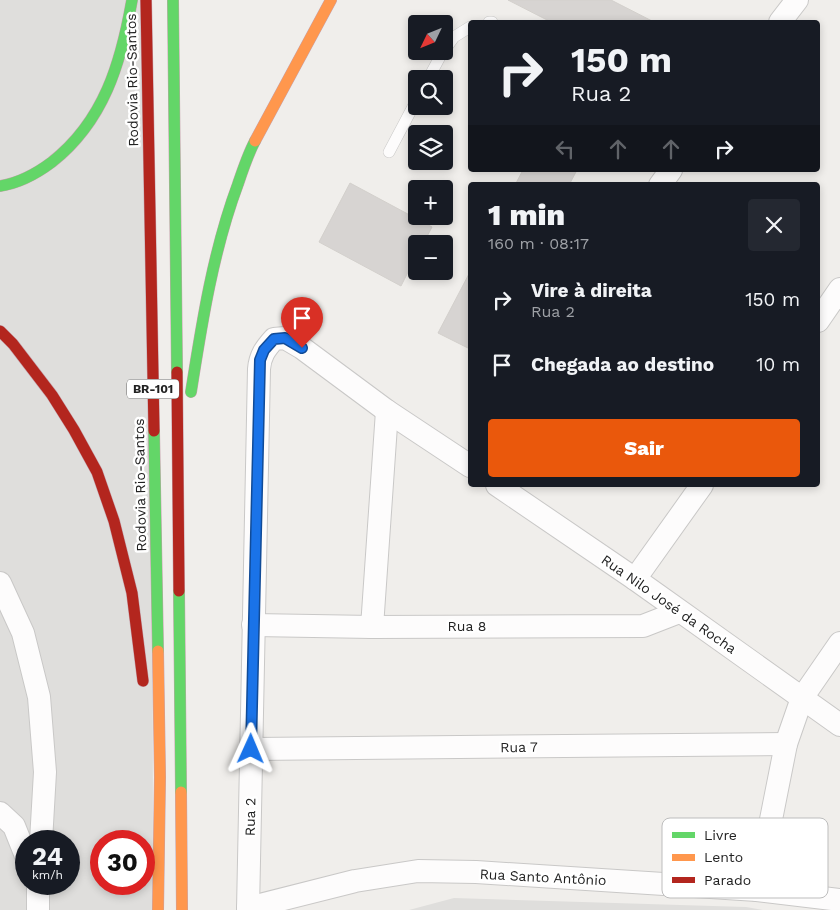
<!DOCTYPE html>
<html lang="pt">
<head>
<meta charset="utf-8">
<style>
	body { margin:0; font-family:"Work Sans",sans-serif; background:#242831; color:#f1f3f6; height:100vh; display:flex; flex-direction:column; font-size:19px; white-space:nowrap }
	* { box-sizing:border-box; margin:0 }
	p { font-size:16px; color:#9ea1a6 }
	.icon { flex:none; width:28px; height:28px; fill:none; stroke:currentColor; stroke-width:2; stroke-linecap:round; stroke-linejoin:round }
	.map { position:relative; flex:1; overflow:hidden }
	.details { position:absolute; left:468px; top:182px; width:352px; height:305px; display:flex; flex-direction:column; background:#171b24; border-radius:5px; box-shadow:0 2px 8px #0003 }
	.details>* { flex:none }
	.banner { position:absolute; left:468px; top:20px; width:352px; height:152px; border-radius:5px; box-shadow:0 2px 8px #0003; background:#171b24; color:#f1f3f6; overflow:hidden }
	.needle { width:32px; rotate:227deg }
	.buttons { position:absolute; left:408px; top:15px; display:grid; gap:10px }
	.buttons a { display:grid; place-items:center; width:45px; height:45px; border-radius:5px; background:#171b24; box-shadow:0 2px 8px #0003; font-size:25px }
	.speed { position:absolute; left:15px; top:830px; display:flex; gap:10px; font-size:25px; font-weight:700; text-align:center }
	.speed>* { display:grid; place-content:center; width:65px; height:65px; border-radius:50%; background:#171b24; box-shadow:0 2px 8px #0003; line-height:1 }
	.speed small { font-size:12px; font-weight:400 }
	.speed .limit { border:8px solid #d22; background:#fff; color:#111 }
	.pin { position:absolute; display:grid; place-items:center; width:42px; height:42px; color:#fff; margin:-51px -21px; border-radius:50% 50% 50% 0; rotate:-45deg; box-shadow:0 0 5px #0007 }
	.pin .icon { rotate:45deg }
	.me { position:absolute; width:55px; margin:-28px; rotate:1deg; stroke-linejoin:round; filter:drop-shadow(0 0 4px #0008) }
	.turn { display:flex; align-items:center; gap:18px; height:105px; padding:0 20px; font-size:22px }
	.turn .icon { width:65px; height:65px; stroke-width:2.5 }
	.turn b { display:block; font-size:35px; line-height:42px }
	.lanes { display:flex; align-items:center; height:48px; padding:0 20px; background:#0003; justify-content:center; gap:25px; direction:ltr }
	.lanes .off { opacity:.35 }
	.round { display:grid; place-items:center; flex:none; width:52px; height:52px; border-radius:5px; background:#242831 }
	.summary { display:flex; align-items:center; justify-content:space-between; height:85px; padding:0 20px }
	h1 { font-size:30px; font-weight:800; line-height:38px }
	.button { display:flex; gap:10px; margin-top:auto; padding:10px 20px }
	.button a { flex:1; height:58px; border-radius:5px; background:#ea580c; color:#fff; font-size:20px; font-weight:800; line-height:58px; text-align:center }
	ul { padding:0; list-style:none }
	li { display:flex; align-items:center; gap:15px; height:65px; padding:0 20px }
	li div { flex:1 }
	li b { display:block; font-size:19px }
	li em { font-style:normal }
	.map>svg:first-child { display:block }
	.residential { fill:#dfdedc; fill-rule:evenodd }
	.building { fill:#d7d4d2; stroke:#d3d0cc }
	.lines { fill:none; stroke-linecap:round; stroke-linejoin:round }
	.lane-casing { stroke:#c9c8c7; stroke-width:12 }
	.street-casing { stroke:#c9c8c7; stroke-width:24 }
	.fast-casing { stroke:#c5a2ac; stroke-width:12 }
	.slow-casing { stroke:#c5a2ac; stroke-width:12 }
	.jam-casing { stroke:#c5a2ac; stroke-width:12 }
	.lane { stroke:#fdfcfc; stroke-width:11 }
	.street { stroke:#fdfcfc; stroke-width:22 }
	.fast { stroke:#63d668; stroke-width:11 }
	.slow { stroke:#ff974d; stroke-width:11 }
	.jam { stroke:#b3261e; stroke-width:11 }
	.route-casing { stroke:#114b97; stroke-width:12 }
	.route { stroke:#1a73e8; stroke-width:9 }
	.labels { text-anchor:middle; stroke-width:5; stroke-linejoin:round; paint-order:stroke }
	.shield { fill:#fff; stroke:#646464; stroke-width:1 }
	.shield-label { font-size:12px; font-weight:bold; fill:#222 }
	.street-label { font-size:14px; fill:#222; stroke:#fff }
	.key { fill:#fff; stroke:#bdbdbd; stroke-width:1 }
	.key-label { font-size:14px; fill:#222 }
</style>
</head>
<body>
<div class="map">
<svg width="840" height="910" viewBox="0 0 840 910">
	<rect width="100%" height="100%" fill="#f0eeeb"/>
	<!-- residential -->
	<g class="residential">
		<path d="M0,0H152L153,910H0ZM26,841H69V884H26ZM101,841H144V884H101Z"/>
		<polygon points="454,898 746,907 763,910 409,910"/>
	</g>
	<!-- building -->
	<g class="building">
		<polygon points="508,0 611,0 654,22 551,22"/>
		<polygon points="523,170 577,170 569,185 515,185"/>
		<polygon points="350,183 432,227 423,244 416,244 416,256 401,286 319,242"/>
		<polygon points="470,272 470,349 438,333"/>
	</g>
	<g class="lines">
		<!-- lane casing -->
		<g class="lane-casing">
			<g id="lane">
				<polyline points="489,22 492,22"/>
				<polyline points="428,79 441,55 454,37 470,27"/>
				<polyline points="389,152 416,101"/>
			</g>
		</g>
		<!-- street casing -->
		<g class="street-casing">
			<g id="street">
				<polyline points="780,22 797,0"/>
				<polyline points="660,185 671,170"/>
				<polyline points="818,321 840,289"/>
				<polyline points="497,485 635,579 840,725"/>
				<polyline points="635,579 702,485"/>
				<polyline points="0,583 23,633 39,697 45,772 41,841"/>
				<polyline points="253,625 372,627 643,626 679,612"/>
				<polyline points="372,627 387,411"/>
				<polyline points="251,749 786,744"/>
				<polyline points="0,813 14,826 26,856"/>
				<polyline points="757,890 786,744 802,698 840,643"/>
				<polyline points="248,908 355,881 418,871 476,872 757,890 840,900"/>
				<polyline points="38,910 38,884"/>
				<path d="M248,910L259,369C260,356 265,349 274,339L285,338L302,348L387,411L470,466"/>
			</g>
		</g>
		<!-- fast casing -->
		<g class="fast-casing">
			<g id="fast">
				<polyline points="173,0 177,372"/>
				<path d="M0,186C20,183 36,174 52,162C104,121 121,63 132,0"/>
				<path d="M191,392C202,322 213,251 238,184C243,169 248,154 255,141"/>
				<polyline points="154,431 158,651"/>
				<polyline points="179,591 181,792"/>
			</g>
		</g>
		<!-- slow casing -->
		<g class="slow-casing">
			<g id="slow">
				<polyline points="255,141 331,0"/>
				<polyline points="158,651 160,777 158,910"/>
				<polyline points="181,792 182,910"/>
			</g>
		</g>
		<!-- jam casing -->
		<g class="jam-casing">
			<g id="jam">
				<polyline points="146,0 154,431"/>
				<polyline points="0,331 13,344 52,395 74,430 97,472 114,521 132,593 143,681"/>
				<polyline points="177,372 179,591"/>
			</g>
		</g>
		<!-- lane -->
		<use href="#lane" class="lane"/>
		<!-- street -->
		<use href="#street" class="street"/>
		<!-- fast -->
		<use href="#fast" class="fast"/>
		<!-- slow -->
		<use href="#slow" class="slow"/>
		<!-- jam -->
		<use href="#jam" class="jam"/>
	</g>
	<g class="lines">
		<!-- route casing -->
		<g class="route-casing">
			<polyline id="route" points="251,749 260,360 264,350 274,339 285,338 302,348"/>
		</g>
		<!-- route -->
		<use href="#route" class="route"/>
	</g>
	<g class="labels">
		<!-- shield labels -->
		<rect class="shield" x="127" y="379.5" width="52" height="19" rx="4"/>
		<g class="shield-label">
			<text x="153" y="393">BR-101</text>
		</g>
		<!-- street labels -->
		<g class="street-label">
			<text transform="translate(132 80) rotate(-91)" y="5">Rodovia Rio-Santos</text>
			<text transform="translate(140 485) rotate(-91)" y="5">Rodovia Rio-Santos</text>
			<text transform="translate(669 604) rotate(35)" y="5">Rua Nilo José da Rocha</text>
			<text x="467" y="631">Rua 8</text>
			<text transform="translate(519 747) rotate(-1)" y="5">Rua 7</text>
			<text transform="translate(250 817) rotate(-89)" y="5">Rua 2</text>
			<text transform="translate(543 877) rotate(3)" y="5">Rua Santo Antônio</text>
		</g>
	</g>
	<!-- legend -->
	<rect x="662" y="818" width="166" height="80" rx="8" class="key"/>
	<rect x="672" y="832" width="23" height="6" fill="#63d668"/>
	<rect x="672" y="854" width="23" height="7" fill="#ff974d"/>
	<rect x="672" y="877" width="23" height="6" fill="#b3261e"/>
	<g class="key-label">
		<text x="704" y="840">Livre</text>
		<text x="704" y="862">Lento</text>
		<text x="704" y="885">Parado</text>
	</g>
</svg>
<div class="buttons">
<a><svg class="needle" viewBox="-14 -14 28 28"><path d="M0-13l5 13h-10z" fill="#e53935"/><path d="M0 13l5-13h-10z" fill="#9ea1a6"/></svg></a>
<a><svg class="icon" aria-label="search" viewBox="0 0 24 24"><circle cx="10" cy="10" r="6"/><path d="M15 15l6 6"/></svg></a>
<a><svg class="icon" aria-label="layers" viewBox="0 0 24 24"><path d="M12 4l9 5-9 5-9-5zM3 14l9 5 9-5"/></svg></a>
<a>+</a>
<a>−</a>
</div>
<div class="speed"><div>24<small>km/h</small></div><div class="limit">30</div></div>
<div class="pin" style="left:302px;top:348px;background:#d93025"><svg class="icon" aria-label="arrive" viewBox="0 0 24 24"><path d="M6 21V4h12l-3 4 3 4H6"/></svg></div>
<svg class="me" style="left:251px;top:749px" viewBox="-20 -20 40 40"><path d="M0-17L14 15 0 8-14 15z" fill="#1a73e8" stroke="#fff" stroke-width="4"/></svg>
<div class="banner">
<div class="turn"><svg class="icon" aria-label="right" viewBox="0 0 24 24"><path d="M7 20v-9h11M14 6l5 5-5 5"/></svg><div><b>150 m</b>Rua 2</div></div>
<div class="lanes"><svg class="icon off" aria-label="left" viewBox="0 0 24 24"><path d="M17 20v-9H6M10 6l-5 5 5 5"/></svg><svg class="icon off" aria-label="ahead" viewBox="0 0 24 24"><path d="M12 20V5M6 11l6-6 6 6"/></svg><svg class="icon off" aria-label="ahead" viewBox="0 0 24 24"><path d="M12 20V5M6 11l6-6 6 6"/></svg><svg class="icon" aria-label="right" viewBox="0 0 24 24"><path d="M7 20v-9h11M14 6l5 5-5 5"/></svg></div>
</div>
<section class="details">
<div class="summary"><div><h1>1 min</h1><p>160 m · 08:17</p></div><a class="round"><svg class="icon" aria-label="close" viewBox="0 0 24 24"><path d="M6 6l12 12M18 6L6 18"/></svg></a></div>
<ul>
<li><svg class="icon" aria-label="right" viewBox="0 0 24 24"><path d="M7 20v-9h11M14 6l5 5-5 5"/></svg><div><b>Vire à direita</b><p>Rua 2</p></div><em>150 m</em></li>
<li><svg class="icon" aria-label="arrive" viewBox="0 0 24 24"><path d="M6 21V4h12l-3 4 3 4H6"/></svg><div><b>Chegada ao destino</b></div><em>10 m</em></li>
</ul>
<div class="button"><a>Sair</a></div>
</section>
</div>
</body>
</html>
